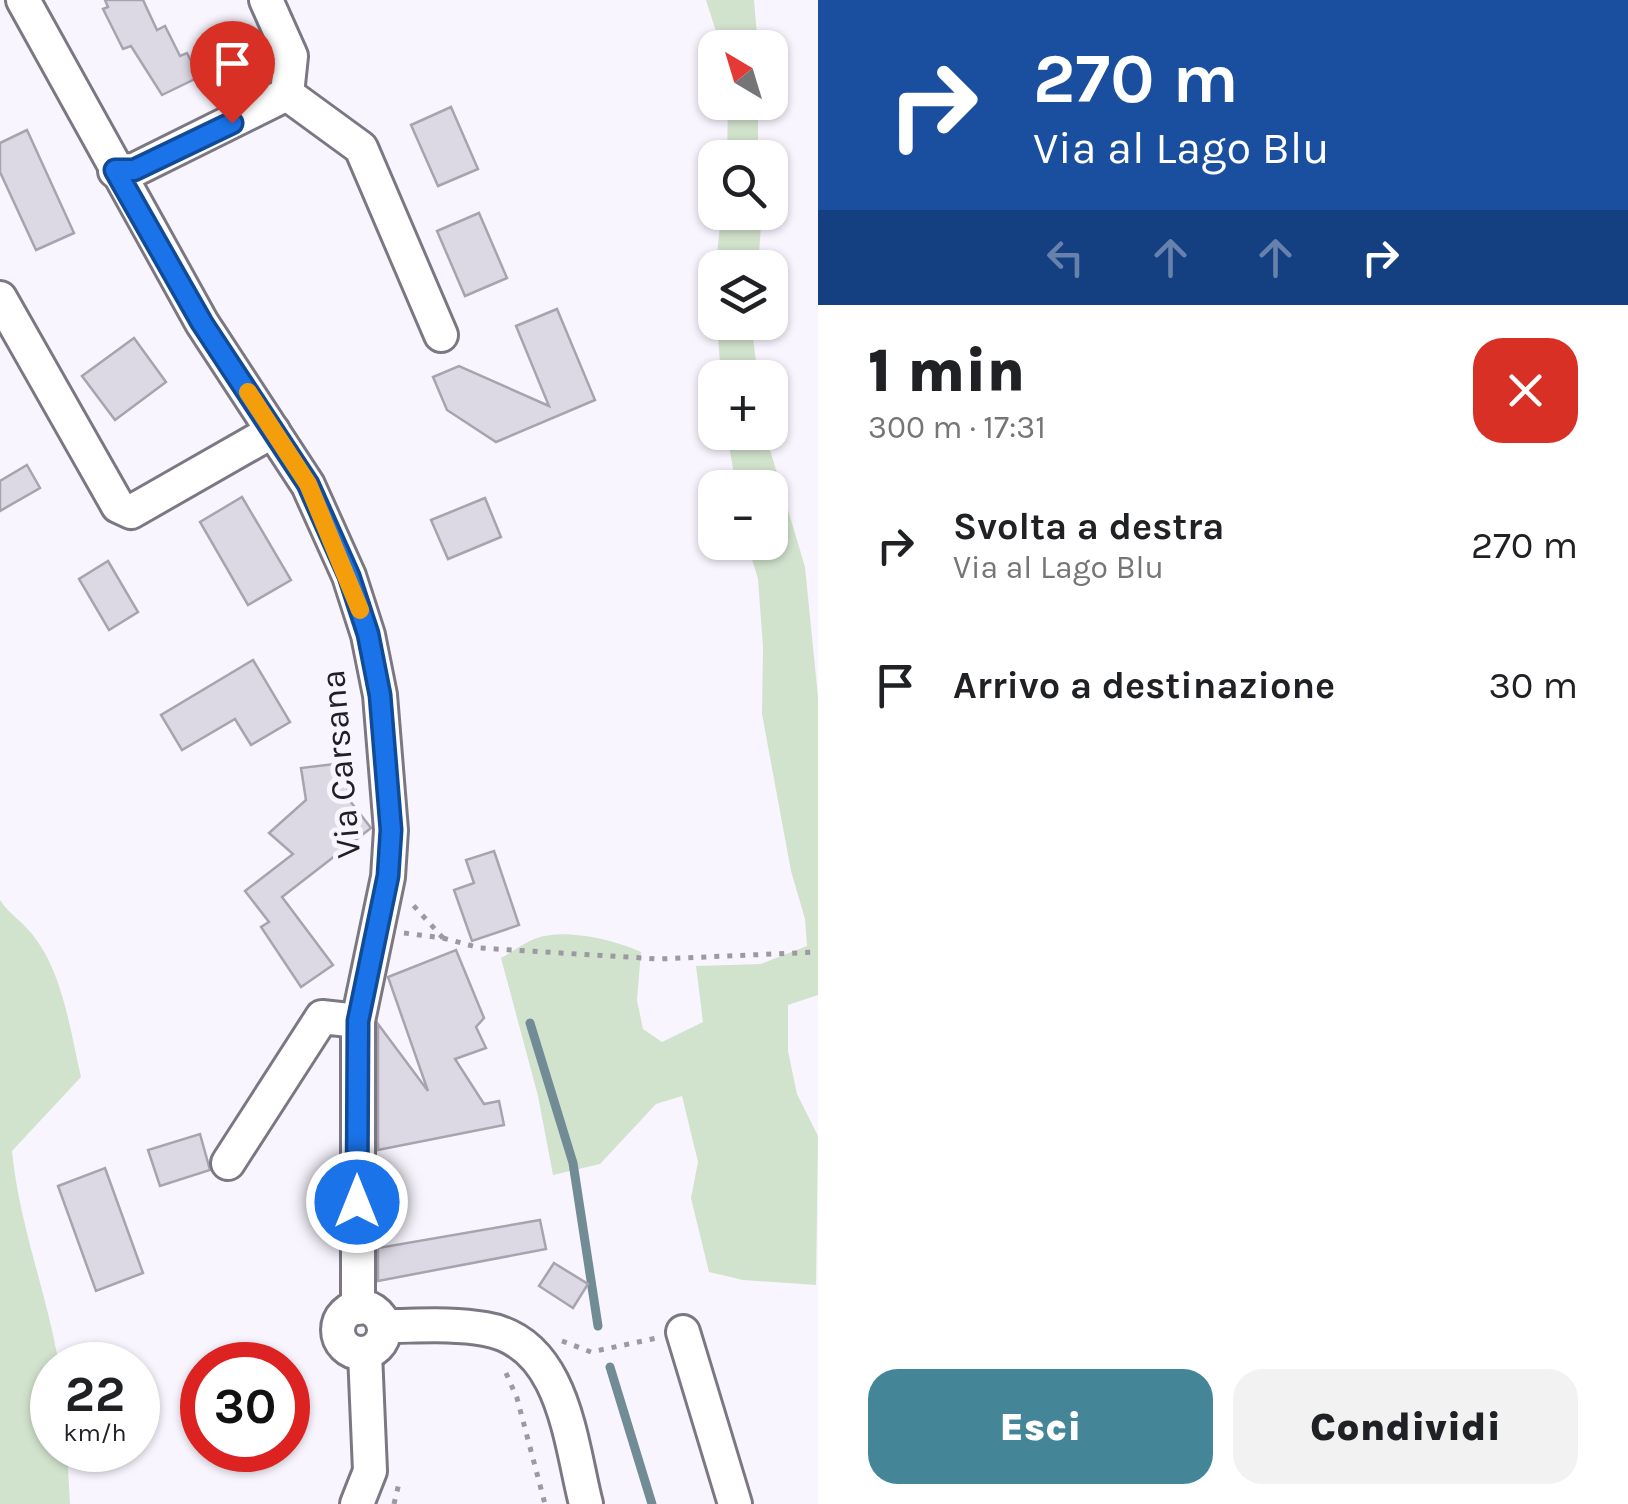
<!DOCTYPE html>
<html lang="it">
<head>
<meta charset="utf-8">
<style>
	body { margin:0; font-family:Karla,sans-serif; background:#f2f2f2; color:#202124; height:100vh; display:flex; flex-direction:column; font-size:38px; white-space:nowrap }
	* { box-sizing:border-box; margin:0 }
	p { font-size:32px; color:#757577 }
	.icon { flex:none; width:55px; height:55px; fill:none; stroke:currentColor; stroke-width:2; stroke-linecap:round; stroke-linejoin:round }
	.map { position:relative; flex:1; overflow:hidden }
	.sheet { display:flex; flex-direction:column; background:#fff; width:810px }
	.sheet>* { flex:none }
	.top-card { background:#1a4fa0; color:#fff; overflow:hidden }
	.needle { width:65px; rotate:322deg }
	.fabs { position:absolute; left:698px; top:30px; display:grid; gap:20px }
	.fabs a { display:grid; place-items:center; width:90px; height:90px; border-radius:20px; background:#fff; box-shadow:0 2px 8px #0004; font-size:50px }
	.speed { position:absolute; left:30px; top:1342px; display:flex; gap:20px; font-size:50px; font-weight:700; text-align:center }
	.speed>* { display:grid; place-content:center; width:130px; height:130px; border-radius:50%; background:#fff; box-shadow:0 2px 8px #0004; line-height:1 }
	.speed small { font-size:25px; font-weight:400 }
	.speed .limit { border:15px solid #d22; background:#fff; color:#111 }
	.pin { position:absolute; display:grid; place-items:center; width:85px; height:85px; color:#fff; margin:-102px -42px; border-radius:50% 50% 50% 0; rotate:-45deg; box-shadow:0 0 10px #0007 }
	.pin .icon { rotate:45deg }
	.me { position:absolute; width:110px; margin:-55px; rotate:0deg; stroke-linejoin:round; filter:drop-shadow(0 0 8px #0008) }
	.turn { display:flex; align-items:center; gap:35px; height:210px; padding:0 50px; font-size:45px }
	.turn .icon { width:130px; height:130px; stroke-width:2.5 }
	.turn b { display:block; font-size:70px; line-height:85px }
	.lanes { display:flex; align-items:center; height:95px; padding:0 50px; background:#0003; justify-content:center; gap:50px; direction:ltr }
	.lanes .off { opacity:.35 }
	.round { display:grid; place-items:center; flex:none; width:105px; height:105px; border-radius:30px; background:#f2f2f2 }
	.headline { display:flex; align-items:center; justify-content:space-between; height:170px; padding:0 50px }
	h1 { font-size:60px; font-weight:800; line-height:75px }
	.primary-button { display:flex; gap:20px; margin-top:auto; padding:20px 50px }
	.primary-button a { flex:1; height:115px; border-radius:30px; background:#448598; color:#fff; font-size:40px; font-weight:800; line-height:115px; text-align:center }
	.primary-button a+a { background:#f2f2f2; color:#202124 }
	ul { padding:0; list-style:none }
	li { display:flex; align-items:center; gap:30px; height:140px; padding:0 50px }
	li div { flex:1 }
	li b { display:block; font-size:38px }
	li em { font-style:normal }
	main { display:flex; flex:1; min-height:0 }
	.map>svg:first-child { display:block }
	.green { fill:#d2e3cd }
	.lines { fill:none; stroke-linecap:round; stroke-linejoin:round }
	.stream { stroke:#718c95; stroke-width:9 }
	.building { fill:#dcd9e4; stroke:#a7a4af; stroke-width:2.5 }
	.minor-casing { stroke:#7b7883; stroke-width:38 }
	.path { stroke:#9c99a0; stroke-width:5; stroke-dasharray:5 8; stroke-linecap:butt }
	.minor { stroke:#fff; stroke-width:32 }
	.route-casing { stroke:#114b97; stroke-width:25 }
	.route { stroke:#1a73e8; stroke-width:18 }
	.slow { stroke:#f59e0b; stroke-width:18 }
	.labels { text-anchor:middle; stroke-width:10; stroke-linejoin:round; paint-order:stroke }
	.street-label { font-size:35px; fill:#201f23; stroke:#f8f5fe }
</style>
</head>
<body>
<main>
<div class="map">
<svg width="818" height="1504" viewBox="0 0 818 1504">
	<rect width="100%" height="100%" fill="#f8f5fe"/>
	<!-- green -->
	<g class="green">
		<polygon points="706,0 754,0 758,47 721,47"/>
		<polygon points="728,103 758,103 758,157 727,157"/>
		<polygon points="721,213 762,213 758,267 716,267"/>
		<polygon points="717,323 751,323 758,377 721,377"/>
		<path d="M727,433H765L805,567L818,697V995L788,1005V1051L797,1094L818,1136L816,1285L743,1280L709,1272L691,1198L698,1162L682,1096L656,1104L600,1164L553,1175L538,1096L501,958C512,952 525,942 537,938C565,928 615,940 641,952L637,1000L643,1029L662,1042L703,1022L696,966L761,964L807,946L805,919L791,871L762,714L763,647L758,579L747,543L770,542V488L736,487Z"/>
		<path d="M0,900C9,914 22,921 32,934C63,972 70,1030 81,1077L12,1151C19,1223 45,1288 58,1359L59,1365H52V1450H67L70,1504H0Z"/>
	</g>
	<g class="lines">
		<!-- stream -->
		<g class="stream">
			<polyline points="530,1023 573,1163 598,1326"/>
			<polyline points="610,1367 652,1504"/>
		</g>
	</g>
	<!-- building -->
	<g class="building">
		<polygon points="105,0 143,0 157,30 165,26 180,56 187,53 199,77 162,95 131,46 123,49 103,9 108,7"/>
		<polygon points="451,107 478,169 438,186 411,125"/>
		<polygon points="27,130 74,233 36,250 0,172 0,143"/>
		<polygon points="479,213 507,278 465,296 437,231"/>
		<polygon points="557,309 595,400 496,442 447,410 433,377 459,366 549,406 516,326"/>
		<polygon points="134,338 166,382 115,420 82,376"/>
		<polygon points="27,465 40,488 0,511 0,481"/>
		<polygon points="242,497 291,580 248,605 200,522"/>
		<polygon points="485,498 501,537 448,559 431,520"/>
		<polygon points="108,561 138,612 109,630 79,579"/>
		<polygon points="253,660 290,722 251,745 235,719 182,750 161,715"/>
		<polygon points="343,763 350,801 371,828 282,897 333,965 301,987 261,927 269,922 245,891 293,854 269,833 306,800 301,768"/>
		<polygon points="494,851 519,925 472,941 454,890 474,883 466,860"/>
		<polygon points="456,950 484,1018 476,1027 486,1048 455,1059 484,1104 499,1101 504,1125 378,1150 378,1024 428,1091 388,977"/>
		<polygon points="200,1134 210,1170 160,1186 148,1150"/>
		<polygon points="105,1168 143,1273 96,1291 58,1186"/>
		<polygon points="540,1220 546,1249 378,1281 378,1248"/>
		<polygon points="554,1263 588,1284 573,1308 539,1286"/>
	</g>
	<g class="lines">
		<!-- minor casing -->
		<g class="minor-casing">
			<g id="minor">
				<polyline points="23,0 202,323 308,485 349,576 368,635 380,695 391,830 388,877 358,1021 358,1308"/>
				<polyline points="266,0 291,56 287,94"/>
				<polyline points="115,171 134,170 287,94 361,148 441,335"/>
				<polyline points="0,298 118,506 131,512 273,431"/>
				<polyline points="228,1163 322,1017 358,1021"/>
				<circle cx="361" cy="1330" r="23"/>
				<path d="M384,1326C417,1326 452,1323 485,1329C564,1342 570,1441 586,1504"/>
				<polyline points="683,1332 735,1504"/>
				<polyline points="357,1504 370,1471 365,1353"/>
			</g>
		</g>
		<!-- path -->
		<g class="path">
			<polyline points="404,933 443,938 413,905"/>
			<polyline points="443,938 480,948 659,959 818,952"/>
			<polyline points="562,1341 591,1352 657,1338"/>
			<polyline points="506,1373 517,1398 545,1504"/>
			<polyline points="394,1504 399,1483"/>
		</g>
		<!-- minor -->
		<use href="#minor" class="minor"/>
	</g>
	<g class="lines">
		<!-- route casing -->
		<g class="route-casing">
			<polyline id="route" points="232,123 134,170 115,170 202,323 308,484 349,576 368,634 380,695 391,830 388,876 358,1021 357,1202"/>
		</g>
		<!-- route -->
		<use href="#route" class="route"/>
		<!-- slow -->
		<polyline class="slow" points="248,392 308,484 360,610"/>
	</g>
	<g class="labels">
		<!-- street labels -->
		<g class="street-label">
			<text transform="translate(340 764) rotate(-95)" y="12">Via Carsana</text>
		</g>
	</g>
</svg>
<div class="fabs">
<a><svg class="needle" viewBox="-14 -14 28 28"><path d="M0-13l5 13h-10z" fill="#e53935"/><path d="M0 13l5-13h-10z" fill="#757577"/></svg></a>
<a><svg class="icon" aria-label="search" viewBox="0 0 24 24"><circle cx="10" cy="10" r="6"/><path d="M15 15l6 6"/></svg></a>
<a><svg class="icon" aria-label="layers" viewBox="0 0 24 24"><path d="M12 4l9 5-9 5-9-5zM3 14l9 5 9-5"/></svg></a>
<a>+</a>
<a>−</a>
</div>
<div class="speed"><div>22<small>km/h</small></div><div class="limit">30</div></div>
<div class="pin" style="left:232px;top:123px;background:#d93025"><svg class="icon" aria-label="arrive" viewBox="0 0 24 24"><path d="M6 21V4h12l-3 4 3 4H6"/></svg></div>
<svg class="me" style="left:357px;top:1202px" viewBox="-20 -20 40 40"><circle r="17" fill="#1a73e8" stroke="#fff" stroke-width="3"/><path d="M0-11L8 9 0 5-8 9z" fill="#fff"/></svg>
</div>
<section class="sheet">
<div class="top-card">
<div class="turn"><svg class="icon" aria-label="right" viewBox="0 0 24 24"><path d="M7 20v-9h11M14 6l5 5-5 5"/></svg><div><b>270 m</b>Via al Lago Blu</div></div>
<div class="lanes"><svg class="icon off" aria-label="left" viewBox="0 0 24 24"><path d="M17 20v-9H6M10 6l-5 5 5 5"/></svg><svg class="icon off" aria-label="ahead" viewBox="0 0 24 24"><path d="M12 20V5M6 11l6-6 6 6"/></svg><svg class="icon off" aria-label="ahead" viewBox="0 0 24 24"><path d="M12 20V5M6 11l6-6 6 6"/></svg><svg class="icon" aria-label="right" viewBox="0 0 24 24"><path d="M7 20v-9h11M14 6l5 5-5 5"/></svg></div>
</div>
<div class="headline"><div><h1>1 min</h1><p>300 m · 17:31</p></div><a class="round" style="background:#d93025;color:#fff"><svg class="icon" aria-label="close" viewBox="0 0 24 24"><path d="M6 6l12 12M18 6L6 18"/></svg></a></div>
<ul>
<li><svg class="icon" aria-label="right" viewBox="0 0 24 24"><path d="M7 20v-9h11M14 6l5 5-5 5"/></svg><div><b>Svolta a destra</b><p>Via al Lago Blu</p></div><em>270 m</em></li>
<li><svg class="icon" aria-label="arrive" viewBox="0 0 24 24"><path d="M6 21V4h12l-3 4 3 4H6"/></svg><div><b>Arrivo a destinazione</b></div><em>30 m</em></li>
</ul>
<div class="primary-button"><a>Esci</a><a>Condividi</a></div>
</section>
</main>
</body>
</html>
